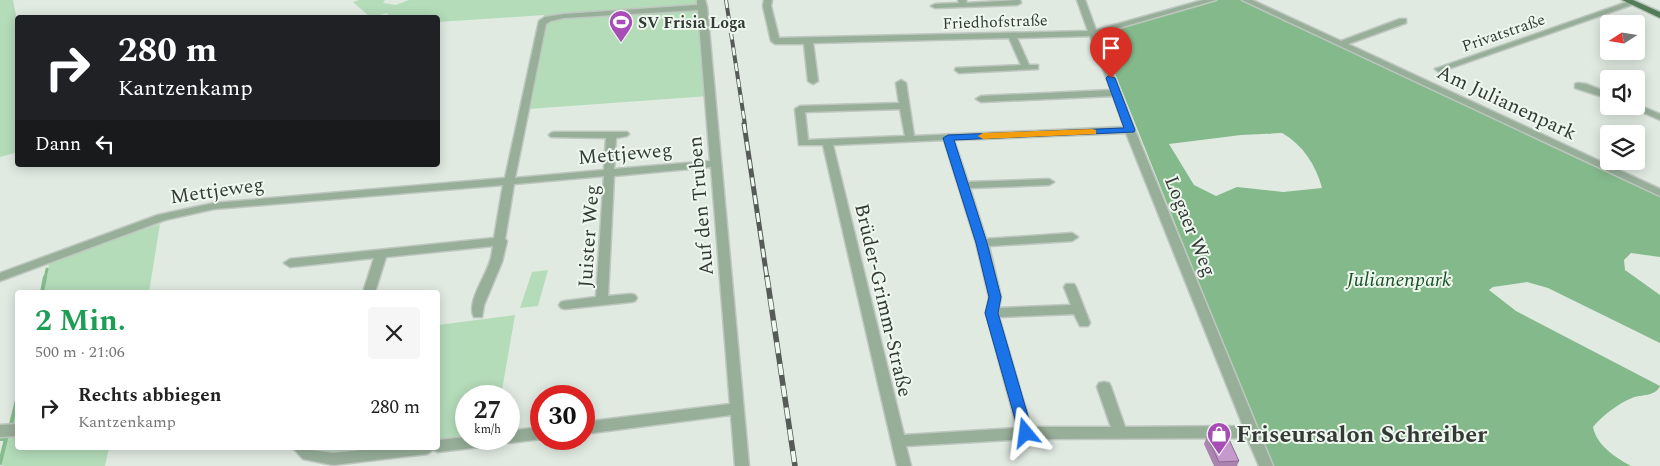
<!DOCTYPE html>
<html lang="de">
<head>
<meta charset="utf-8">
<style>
	body { margin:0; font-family:Spectral,serif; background:#f6f6f6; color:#222; height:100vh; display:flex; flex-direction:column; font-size:19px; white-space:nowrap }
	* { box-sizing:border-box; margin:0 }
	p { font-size:16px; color:#767676 }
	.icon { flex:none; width:28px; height:28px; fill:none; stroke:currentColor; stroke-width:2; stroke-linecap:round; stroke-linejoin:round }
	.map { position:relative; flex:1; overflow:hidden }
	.details { position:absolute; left:15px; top:290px; width:425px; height:160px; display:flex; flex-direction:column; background:#fff; border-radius:5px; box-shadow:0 2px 12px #0003 }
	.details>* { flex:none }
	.top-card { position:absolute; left:15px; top:15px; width:425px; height:152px; border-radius:5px; box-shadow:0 2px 12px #0003; background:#202124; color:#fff; overflow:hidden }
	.needle { width:32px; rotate:258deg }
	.controls { position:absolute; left:1600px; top:15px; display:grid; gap:10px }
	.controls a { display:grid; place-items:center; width:45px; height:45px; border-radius:5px; background:#fff; box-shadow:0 2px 12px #0003; font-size:25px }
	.speed { position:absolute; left:455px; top:385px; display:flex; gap:10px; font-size:25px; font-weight:700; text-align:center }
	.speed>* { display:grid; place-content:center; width:65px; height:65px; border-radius:50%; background:#fff; box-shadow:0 2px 12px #0003; line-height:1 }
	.speed small { font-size:12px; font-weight:400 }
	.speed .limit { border:8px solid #d22; background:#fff; color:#111 }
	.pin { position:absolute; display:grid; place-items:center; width:42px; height:42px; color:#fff; margin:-51px -21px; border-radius:50% 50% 50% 0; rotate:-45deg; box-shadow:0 0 5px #0007 }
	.pin .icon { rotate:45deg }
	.me { position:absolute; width:55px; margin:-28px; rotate:344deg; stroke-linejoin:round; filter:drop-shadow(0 0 4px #0008) }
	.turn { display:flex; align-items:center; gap:18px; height:105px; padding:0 20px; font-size:22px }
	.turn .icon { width:65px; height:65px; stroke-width:2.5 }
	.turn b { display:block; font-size:35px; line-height:42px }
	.then { display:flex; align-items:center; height:48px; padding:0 20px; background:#0003; gap:10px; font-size:19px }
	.round { display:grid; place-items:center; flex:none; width:52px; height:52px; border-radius:5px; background:#f6f6f6 }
	.overview { display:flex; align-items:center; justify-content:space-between; height:85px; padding:0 20px }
	h1 { font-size:30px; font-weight:700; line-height:38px; color:#1e9e55 }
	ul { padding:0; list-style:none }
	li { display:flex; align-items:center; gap:15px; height:65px; padding:0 20px }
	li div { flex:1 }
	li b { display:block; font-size:19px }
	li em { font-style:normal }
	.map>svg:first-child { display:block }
	.green { fill:#b4dcb9 }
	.forest { fill:#84b98b; fill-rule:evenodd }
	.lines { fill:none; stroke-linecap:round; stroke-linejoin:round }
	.stream-far1 { stroke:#86bc8d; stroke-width:3 }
	.stream { stroke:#86bc8d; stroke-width:4 }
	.minor-casing { stroke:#bec7bf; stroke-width:3 }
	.major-casing { stroke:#bec7bf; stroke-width:3 }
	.minor { fill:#97ae99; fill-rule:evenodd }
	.major { fill:#527d58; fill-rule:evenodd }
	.rail-far2-casing { stroke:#565b57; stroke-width:4 }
	.rail-far1-casing { stroke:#565b57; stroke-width:5 }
	.rail-casing { stroke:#565b57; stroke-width:5.5 }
	.rail-far2 { stroke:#eef8ee; stroke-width:2.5; stroke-dasharray:8; stroke-linecap:butt }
	.rail-far1 { stroke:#eef8ee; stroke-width:3; stroke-dasharray:9; stroke-linecap:butt }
	.rail { stroke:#eef8ee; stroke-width:4; stroke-dasharray:11; stroke-linecap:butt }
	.wall { fill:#aa84af }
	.building { fill:#c699cc; stroke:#8b6b8f }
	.route { fill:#1a73e8; stroke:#114b97 }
	.slow { fill:#f59e0b }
	.labels { text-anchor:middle; stroke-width:4; stroke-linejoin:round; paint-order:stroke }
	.far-street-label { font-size:16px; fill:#353936; stroke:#eef8ee }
	.far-poi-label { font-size:16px; font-weight:bold; fill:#353936; stroke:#eef8ee; text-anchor:start }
	.street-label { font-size:20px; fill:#353936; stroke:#eef8ee }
	.park-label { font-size:20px; font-style:italic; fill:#1a5327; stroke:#eef8ee }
	.near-poi-label { font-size:24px; font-weight:bold; fill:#353936; stroke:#eef8ee; text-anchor:start }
</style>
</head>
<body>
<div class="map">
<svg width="1660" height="466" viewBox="0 0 1660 466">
	<rect width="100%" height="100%" fill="#e0eae1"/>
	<!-- green -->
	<g class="green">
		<polygon points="0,0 13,0 18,25 18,152 0,157"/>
		<polygon points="359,0 385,0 383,3 396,5 409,0 696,0 709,96 528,109 544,15 438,22 438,18 387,17 388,13 370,17 353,2"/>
		<polygon points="160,224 149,292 42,292 50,261"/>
		<polygon points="548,270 538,306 520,308 532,272"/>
		<polygon points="515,315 501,396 466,396 466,439 488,439 438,445 438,325"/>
		<polygon points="17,402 18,448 109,448 105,466 1,466"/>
		<path d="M300,448H421C389,452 326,466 300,448Z"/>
	</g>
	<!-- forest -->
	<path class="forest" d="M1218,0H1243L1660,194V257L1631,253L1624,260L1625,270L1660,295V343L1548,288L1527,282L1493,287L1489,290L1516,311L1660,386C1655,397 1642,394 1632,398C1619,403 1602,416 1593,427C1597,446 1615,457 1631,466H1272L1099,33ZM1282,133C1303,145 1316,165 1322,188L1283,192L1237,187L1216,196L1194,185L1169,144L1241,135Z"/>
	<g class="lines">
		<!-- stream-far1 -->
		<polyline class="stream-far1" points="45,278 47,269"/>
		<!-- stream -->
		<g class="stream">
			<polyline points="42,292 45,277"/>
			<polyline points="11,424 18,396"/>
			<polyline points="0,439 6,439 0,463"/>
		</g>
		<!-- minor casing -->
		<g class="minor-casing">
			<g id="minor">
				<path d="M697,0H705L707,7L749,466H735L731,415L584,434V422L730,404L711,167L614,176L608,296L631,294L635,295L637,298L635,301L631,302L565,309L561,308L559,305L561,302L565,301L596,297L604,176L514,184L505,239L507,241L502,262L484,305L482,317H474C466,303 486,276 490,261C492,256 492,251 493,246L386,257L375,292H363L374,258L290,267L284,263L290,259L494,238L503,185L214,209L165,220L0,281V273L158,215L214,203L505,178L539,21L545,17L564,14L697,5ZM698,10L710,161L614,169L616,138L627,136L629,134L627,132H554L551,133L549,135L551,137L606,138L604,170L515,178L546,24L551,21L564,18Z"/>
				<path d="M764,0H772L771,6L779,38L1088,31L1077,0H1085L1096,30L1203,0H1216L1098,34L1135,130L1273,466H1259L1247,438L1026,439L906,446L911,466H897L823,145H799L795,109L800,106L899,103L896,83L901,80L906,83L914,136L1124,127L1113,96L981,102L976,99L981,96L1111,90L1090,36L1017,38L1029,65H1038V69L959,73L955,70L956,68L1021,65L1009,38L813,43L818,81L813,84L808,81L804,44H775L771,41L763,6ZM900,109L905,136L808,140L805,112ZM1126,133L1243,426L1125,427L1111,387L1109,383L1104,382L1099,383L1097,387L1111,427H1031L999,317L1074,314L1080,326H1088L1090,323L1076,287L1074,284H1066L1064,287L1071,305L999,308L1001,297L989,246L1072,241L1078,237L1072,233L986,239L970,188L1049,185L1054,182L1049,179L968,182L954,140ZM944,140L976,243L989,297L986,313L1017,428L904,435L833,145Z"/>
				<polygon points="958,0 966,0 967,3 1020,0 1021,3 1017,5 935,8 931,6 935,4 959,3"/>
				<polygon points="1242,0 1252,0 1341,41 1400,19 1406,19 1406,23 1348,44 1660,189 1660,196"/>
				<polygon points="1630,1 1637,3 1442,71 1439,72 1435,69"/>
				<polygon points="1578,83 1586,84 1609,93 1609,99 1575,88 1575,84"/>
				<polygon points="1636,104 1660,114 1660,120 1628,106 1636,106"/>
				<polygon points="18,424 18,436 0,437 0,425"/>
				<polygon points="541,427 541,439 509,443 504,440 502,443 497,445 438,452 433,450 427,454 333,465 303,459 293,448 309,448 312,450 333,453 380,448 438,448 438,440 466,437 466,439 509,439 509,431"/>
			</g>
		</g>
		<!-- major casing -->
		<g class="major-casing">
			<polygon id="major" points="1622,0 1633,0 1660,12 1660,18"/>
		</g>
		<!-- minor -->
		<use href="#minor" class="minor"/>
		<!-- major -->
		<use href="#major" class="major"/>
		<!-- rail-far2 casing -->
		<g class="rail-far2-casing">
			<polyline id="rail-far2" points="726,0 745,125"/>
		</g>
		<!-- rail-far1 casing -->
		<g class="rail-far1-casing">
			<polyline id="rail-far1" points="744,124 767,278"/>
		</g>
		<!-- rail casing -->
		<g class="rail-casing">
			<polyline id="rail" points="767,277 795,466"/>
		</g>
		<!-- rail-far2 -->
		<use href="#rail-far2" class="rail-far2"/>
		<!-- rail-far1 -->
		<use href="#rail-far1" class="rail-far1"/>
		<!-- rail -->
		<use href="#rail" class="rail"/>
	</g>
	<!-- wall -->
	<polygon class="wall" points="1207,436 1239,461 1237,466 1214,466 1204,444"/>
	<!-- building -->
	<polygon class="building" points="1227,435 1239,461 1219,462 1207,436"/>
	<!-- route -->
	<polygon class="route" points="1108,76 1115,78 1135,130 1134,132 954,140 987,243 1001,297 998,313 1033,433 1031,437 1021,437 1019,433 985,313 989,297 976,243 943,138 948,135 1124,128 1106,78"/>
	<!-- slow -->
	<polygon class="slow" points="1092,129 1096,130 1096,134 983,139 978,136 983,133"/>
	<!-- icons -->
	<defs>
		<g id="stadium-pin" transform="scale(1.25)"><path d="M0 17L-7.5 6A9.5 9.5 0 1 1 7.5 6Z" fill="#a84cb6" stroke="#eef8ee"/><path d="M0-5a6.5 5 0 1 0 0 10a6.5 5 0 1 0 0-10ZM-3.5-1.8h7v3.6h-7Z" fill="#fff"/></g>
		<g id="shop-pin" transform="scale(1.25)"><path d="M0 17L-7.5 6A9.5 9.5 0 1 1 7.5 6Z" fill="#a84cb6" stroke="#eef8ee"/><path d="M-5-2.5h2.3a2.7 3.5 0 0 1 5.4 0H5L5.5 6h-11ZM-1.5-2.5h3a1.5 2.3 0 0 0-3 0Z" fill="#fff"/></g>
	</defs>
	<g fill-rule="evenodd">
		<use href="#stadium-pin" x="621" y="22"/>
		<use href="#shop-pin" x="1219" y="434"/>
	</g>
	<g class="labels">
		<!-- far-street labels -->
		<g class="far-street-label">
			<text transform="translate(995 21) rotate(-2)" y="6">Friedhofstraße</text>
			<text transform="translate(1503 32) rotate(-19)" y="6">Privatstraße</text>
		</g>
		<!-- far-poi labels -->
		<g class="far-poi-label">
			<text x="638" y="28">SV Frisia Loga</text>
		</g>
		<!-- street labels -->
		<g class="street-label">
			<text transform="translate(1507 102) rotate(25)" y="7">Am Julianenpark</text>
			<text transform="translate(625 153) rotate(-5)" y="7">Mettjeweg</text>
			<text transform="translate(217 190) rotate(-8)" y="7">Mettjeweg</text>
			<text transform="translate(700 206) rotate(-95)" y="7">Auf den Truben</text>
			<text transform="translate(1191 226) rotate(68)" y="7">Logaer Weg</text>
			<text transform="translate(588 236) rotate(-86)" y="7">Juister Weg</text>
			<text transform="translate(884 300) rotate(77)" y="7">Brüder-Grimm-Straße</text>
		</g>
		<!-- park labels -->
		<g class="park-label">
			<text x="1399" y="286">Julianenpark</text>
		</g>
		<!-- near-poi labels -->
		<g class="near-poi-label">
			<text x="1236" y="442">Friseursalon Schreiber</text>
		</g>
	</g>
</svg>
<div class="controls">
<a><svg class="needle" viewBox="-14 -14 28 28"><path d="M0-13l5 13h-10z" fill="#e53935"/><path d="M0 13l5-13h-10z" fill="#767676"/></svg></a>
<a><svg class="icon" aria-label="sound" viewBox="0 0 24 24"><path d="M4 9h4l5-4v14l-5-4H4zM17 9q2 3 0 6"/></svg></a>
<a><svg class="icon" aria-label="layers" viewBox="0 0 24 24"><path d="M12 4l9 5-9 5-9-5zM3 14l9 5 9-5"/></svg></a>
</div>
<div class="speed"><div>27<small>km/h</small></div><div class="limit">30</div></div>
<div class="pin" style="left:1111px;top:78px;background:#d93025"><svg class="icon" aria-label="arrive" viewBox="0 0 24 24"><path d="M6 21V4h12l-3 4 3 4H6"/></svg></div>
<svg class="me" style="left:1026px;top:433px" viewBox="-20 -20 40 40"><path d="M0-17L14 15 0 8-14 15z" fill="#1a73e8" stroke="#fff" stroke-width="4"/></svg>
<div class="top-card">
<div class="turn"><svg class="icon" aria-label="right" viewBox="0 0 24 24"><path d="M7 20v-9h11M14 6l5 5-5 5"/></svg><div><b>280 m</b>Kantzenkamp</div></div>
<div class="then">Dann<svg class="icon" aria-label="left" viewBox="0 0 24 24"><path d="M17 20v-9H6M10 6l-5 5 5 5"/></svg></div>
</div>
<section class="details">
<div class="overview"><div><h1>2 Min.</h1><p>500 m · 21:06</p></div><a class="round"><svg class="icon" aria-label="close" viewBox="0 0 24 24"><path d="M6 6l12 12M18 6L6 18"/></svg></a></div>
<ul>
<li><svg class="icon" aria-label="right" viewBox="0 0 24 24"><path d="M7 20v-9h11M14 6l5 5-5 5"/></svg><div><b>Rechts abbiegen</b><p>Kantzenkamp</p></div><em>280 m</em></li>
</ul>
</section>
</div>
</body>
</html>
